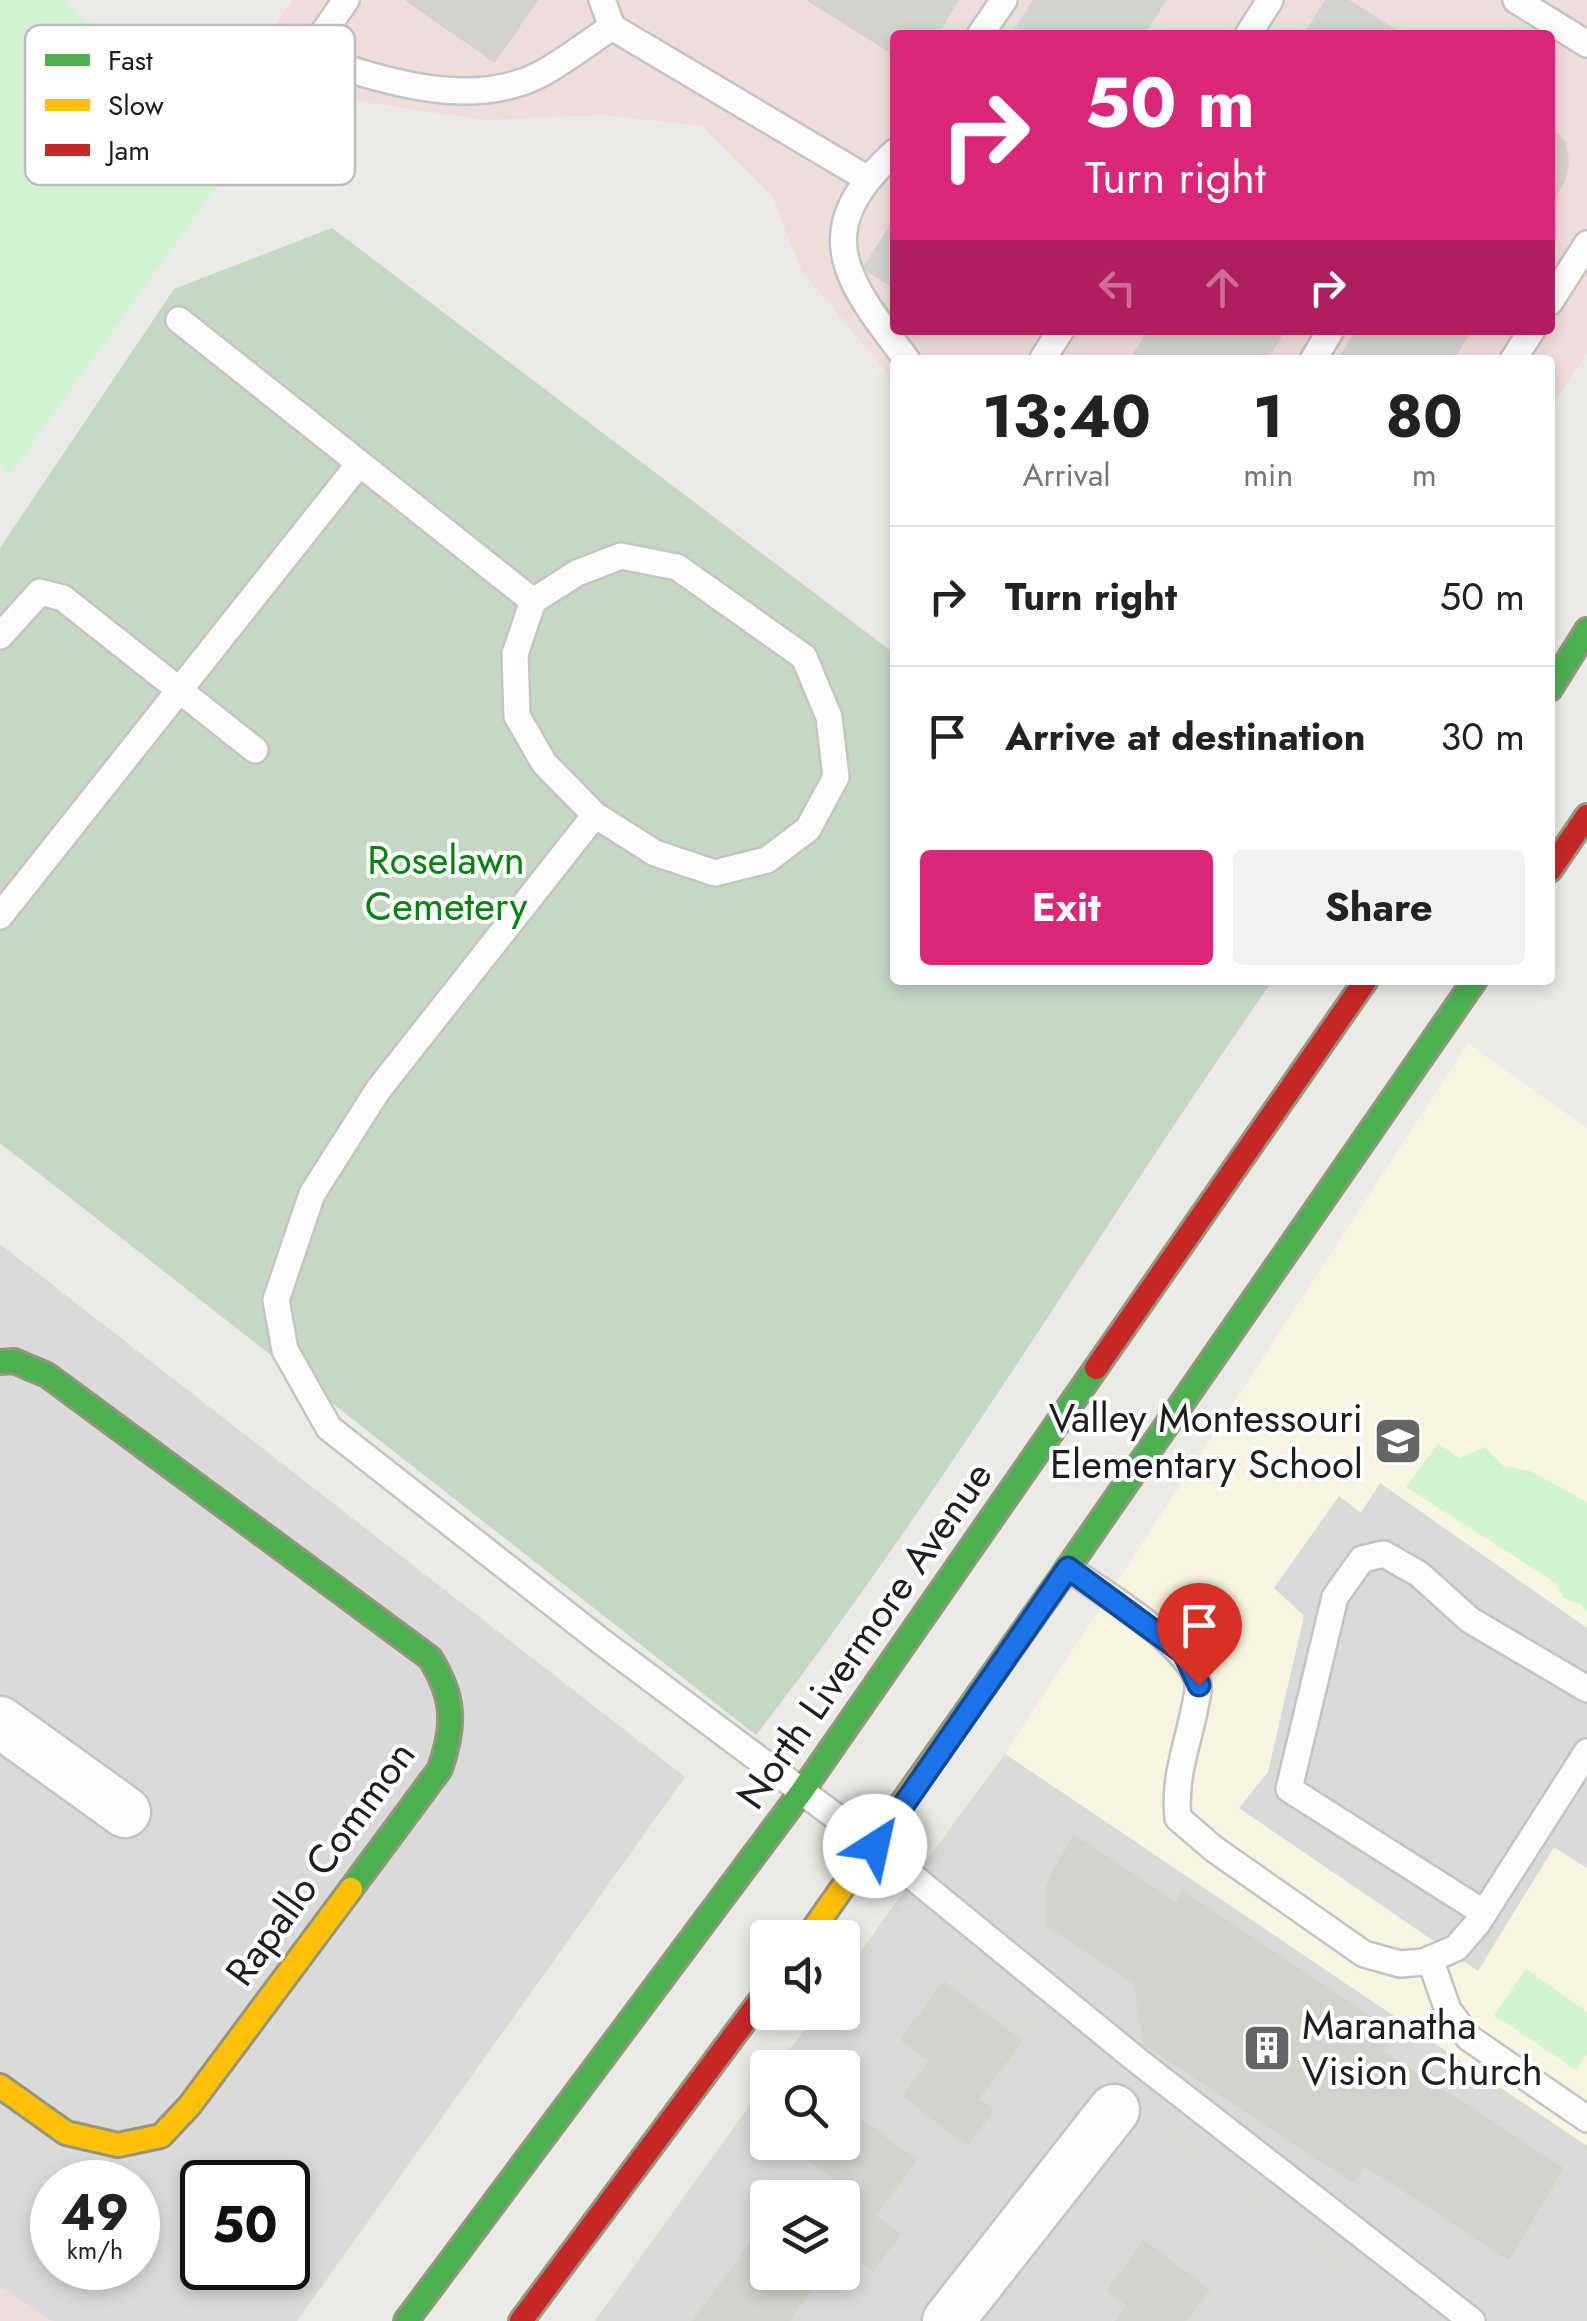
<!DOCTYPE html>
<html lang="en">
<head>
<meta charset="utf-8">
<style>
	body { margin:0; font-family:Jost,sans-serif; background:#f2f2f2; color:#222; height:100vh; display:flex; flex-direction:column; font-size:38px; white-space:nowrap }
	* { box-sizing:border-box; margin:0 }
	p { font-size:32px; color:#767676 }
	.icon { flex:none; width:55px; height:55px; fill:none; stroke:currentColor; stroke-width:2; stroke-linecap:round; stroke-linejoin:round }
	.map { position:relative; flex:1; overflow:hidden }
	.details { position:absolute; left:890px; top:355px; width:665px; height:630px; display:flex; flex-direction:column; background:#fff; border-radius:10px; box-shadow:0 5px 15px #0003 }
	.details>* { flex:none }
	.top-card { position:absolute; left:890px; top:30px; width:665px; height:305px; border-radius:10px; box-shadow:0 5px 15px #0003; background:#db2777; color:#fff; overflow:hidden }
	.controls { position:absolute; left:750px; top:1920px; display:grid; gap:20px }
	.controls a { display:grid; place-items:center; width:110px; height:110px; border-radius:10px; background:#fff; box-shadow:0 5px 15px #0003; font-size:50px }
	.speed { position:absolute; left:30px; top:2160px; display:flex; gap:20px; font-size:50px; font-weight:700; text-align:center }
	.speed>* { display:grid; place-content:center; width:130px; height:130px; border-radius:50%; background:#fff; box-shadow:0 5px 15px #0003; line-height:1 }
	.speed small { font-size:25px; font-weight:400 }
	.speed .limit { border:5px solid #111; border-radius:15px; background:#fff; color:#111 }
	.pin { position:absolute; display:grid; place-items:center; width:85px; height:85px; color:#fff; margin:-102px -42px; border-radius:50% 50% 50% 0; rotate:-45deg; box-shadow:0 0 10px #0007 }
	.pin .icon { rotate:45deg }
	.me { position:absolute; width:110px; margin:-55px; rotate:35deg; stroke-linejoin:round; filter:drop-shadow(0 0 8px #0008) }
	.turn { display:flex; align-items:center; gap:35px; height:210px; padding:0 30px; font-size:45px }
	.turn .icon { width:130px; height:130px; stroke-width:2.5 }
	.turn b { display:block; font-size:70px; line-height:85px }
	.lanes { display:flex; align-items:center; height:95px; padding:0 30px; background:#0003; justify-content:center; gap:50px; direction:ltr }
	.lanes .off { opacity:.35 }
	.eta { display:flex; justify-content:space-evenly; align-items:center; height:170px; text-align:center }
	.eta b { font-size:60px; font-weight:700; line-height:70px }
	.cta { display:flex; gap:20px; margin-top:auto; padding:20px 30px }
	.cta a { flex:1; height:115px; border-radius:10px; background:#db2777; color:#fff; font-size:40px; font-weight:700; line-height:115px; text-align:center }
	.cta a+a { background:#f2f2f2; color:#222 }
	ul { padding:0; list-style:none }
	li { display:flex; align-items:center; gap:30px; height:140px; padding:0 30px; border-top:2px solid #e0e0e0 }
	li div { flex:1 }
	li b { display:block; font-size:38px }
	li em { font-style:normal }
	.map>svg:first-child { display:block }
	.residential { fill:#dbdad8; fill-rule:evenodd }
	.commercial { fill:#efdddb; fill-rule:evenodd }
	.education { fill:#f6f5e1 }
	.religious { fill:#dadad8 }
	.cemetery { fill:#c4d8c4 }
	.park { fill:#d3f4d2 }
	.building { fill:#d4d2cf }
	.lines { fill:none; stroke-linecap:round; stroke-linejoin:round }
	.lane-casing { stroke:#c5c4c2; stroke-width:30 }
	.street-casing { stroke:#c5c4c2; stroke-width:55 }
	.fast-casing { stroke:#95967e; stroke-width:28 }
	.slow-casing { stroke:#95967e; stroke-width:28 }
	.jam-casing { stroke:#95967e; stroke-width:28 }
	.lane { stroke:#fcfcfb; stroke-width:25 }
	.street { stroke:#fcfcfb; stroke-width:50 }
	.fast { stroke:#4caf50; stroke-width:22 }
	.slow { stroke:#ffc107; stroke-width:22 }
	.jam { stroke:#c62828; stroke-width:22 }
	.route-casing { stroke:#114b97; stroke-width:25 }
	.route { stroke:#1a73e8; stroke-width:18 }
	.labels { text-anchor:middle; stroke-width:8; stroke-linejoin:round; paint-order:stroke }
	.park-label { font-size:40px; fill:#06820f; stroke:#fff }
	.poi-label { font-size:40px; fill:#1e1e1e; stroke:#fff; text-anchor:end }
	.street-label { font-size:40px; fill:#1e1e1e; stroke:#fff }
	.key { fill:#fff; stroke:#bcbcbc; stroke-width:2.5 }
	.key-label { font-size:28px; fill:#1e1e1e }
</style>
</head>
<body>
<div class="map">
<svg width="1587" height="2321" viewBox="0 0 1587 2321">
	<rect width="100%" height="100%" fill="#eceae6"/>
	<!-- residential -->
	<g class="residential">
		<path d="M0,1244L685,1777L297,2321H52L0,2287ZM52,2182H138V2268H52ZM202,2182H288V2268H202Z"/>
		<path d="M888,1913L1409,2321H595L767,2081L768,2142H842V2068L777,2067L817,2013L842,2012L843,1977ZM768,2198H842V2272H768Z"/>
	</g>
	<!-- commercial -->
	<g class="commercial">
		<path d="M293,0H1587V352L1550,409V360H895V382L801,270L773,198L702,126L602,115L485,120L322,96L254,55ZM895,35H1550V330H895Z"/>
		<polygon points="0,2287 52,2321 0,2321"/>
	</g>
	<!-- education -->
	<polygon class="education" points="1468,1043 1587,1128 1587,2146 1005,1754"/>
	<!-- religious -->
	<g class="religious">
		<polygon points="1380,1483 1587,1628 1587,1868 1554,1847 1478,1971 1239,1808 1268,1772 1304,1616 1274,1588 1339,1496 1361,1513"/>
		<polygon points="1005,1754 1587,2146 1587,2321 1409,2321 888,1913"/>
	</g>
	<!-- cemetery -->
	<path class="cemetery" d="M332,228L895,654V980H1273C1098,1230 943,1494 756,1735L0,1143V548L174,289Z"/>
	<!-- park -->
	<g class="park">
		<polygon points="0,0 62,0 107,35 290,84 10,475 0,466"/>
		<polygon points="1438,1443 1459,1458 1485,1447 1503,1466 1530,1471 1587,1502 1587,1614 1581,1605 1563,1598 1556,1583 1406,1487"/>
		<polygon points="1526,1969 1587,2012 1587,2053 1576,2070 1494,2015"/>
	</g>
	<!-- building -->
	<g class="building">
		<polygon points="404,0 538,0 495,63"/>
		<polygon points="806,0 959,0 937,35 895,35 895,56"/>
		<polygon points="1033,0 1166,0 1145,35 1011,35"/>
		<polygon points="1325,0 1349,0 1405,35 1303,35"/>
		<polygon points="1550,126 1566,142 1569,160 1566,180 1550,206"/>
		<polygon points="895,217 895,289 862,269"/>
		<polygon points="1148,330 1286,330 1267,360 1129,360"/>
		<polygon points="1356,330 1472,330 1454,360 1337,360"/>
		<polygon points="1074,1835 1176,1902 1182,1890 1394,2033 1383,2051 1564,2168 1509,2260 1364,2166 1354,2183 1143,2044 1134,1985 1046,1926 1045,1892 1050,1875"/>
		<polygon points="944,1981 1023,2041 979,2099 994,2111 967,2146 902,2096 929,2061 900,2040"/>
		<polygon points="847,2108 917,2160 876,2215 901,2234 873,2272 842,2249 842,2198 822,2198 835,2180 808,2160 822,2142 842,2142 842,2115"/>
		<polygon points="757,2234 768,2242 768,2272 808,2272 820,2281 789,2321 692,2321"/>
		<polygon points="1144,2240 1210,2290 1186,2321 1115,2321 1127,2305 1107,2290"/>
	</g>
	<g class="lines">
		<!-- lane casing -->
		<g class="lane-casing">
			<g id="lane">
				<path d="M346,0L307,56C378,78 468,112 541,74C565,61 589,42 612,27"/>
				<polyline points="602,0 612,27 866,178"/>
				<polyline points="1516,0 1587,44"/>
				<polyline points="980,35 1004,0"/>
				<polyline points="1248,35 1270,0"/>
				<path d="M895,152C806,232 847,281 907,360"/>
				<polyline points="1550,302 1587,244"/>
				<polyline points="179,320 533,601 515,654 517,716 544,763 595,815 655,853 715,873 767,860 808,829 836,777 829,717 804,657 677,567 621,556 577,573 533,601"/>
				<polyline points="1042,360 1061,330"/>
				<polyline points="1313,360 1331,330"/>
				<polyline points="1513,360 1532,330"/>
				<polyline points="0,636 40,592 63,598 255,750"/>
				<polyline points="595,815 378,1090 312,1194 276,1300 285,1350 329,1428 602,1642 875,1846 1138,2061 1472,2321"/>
				<polyline points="0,916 359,464"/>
				<path d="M1068,1568C1098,1590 1203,1651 1198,1690C1192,1735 1173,1772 1178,1818L1214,1849L1364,1954L1400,1964L1424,1962L1456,1948L1477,1924L1587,1752"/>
				<polyline points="1484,1913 1289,1789 1335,1597 1362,1559 1384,1554 1419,1574 1470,1620 1587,1689"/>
				<polyline points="1430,1959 1448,2010 1469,2038 1587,2119"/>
			</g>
		</g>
		<!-- street casing -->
		<g class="street-casing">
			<g id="street">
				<polyline points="0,1722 125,1812"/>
				<polyline points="948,2321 1114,2110"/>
			</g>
		</g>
		<!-- fast casing -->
		<g class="fast-casing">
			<g id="fast">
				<polyline points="1550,689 1587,630"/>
				<path d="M0,1362L14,1361L47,1375L430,1658C455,1698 455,1725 440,1769L351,1889"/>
				<polyline points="1065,1572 1475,980"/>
				<polyline points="406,2321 802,1791 1096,1368"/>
			</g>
		</g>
		<!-- slow casing -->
		<g class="slow-casing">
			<g id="slow">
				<polyline points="807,1938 1065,1572"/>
				<polyline points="0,2086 66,2133 118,2145 161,2136 190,2105 351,1889"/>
			</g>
		</g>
		<!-- jam casing -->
		<g class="jam-casing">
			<g id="jam">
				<polyline points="1550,870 1587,816"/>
				<polyline points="1096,1368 1366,980"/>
				<polyline points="521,2321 768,1990"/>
			</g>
		</g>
		<!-- lane -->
		<use href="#lane" class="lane"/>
		<!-- street -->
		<use href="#street" class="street"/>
		<!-- fast -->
		<use href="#fast" class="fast"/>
		<!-- slow -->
		<use href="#slow" class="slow"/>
		<!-- jam -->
		<use href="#jam" class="jam"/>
	</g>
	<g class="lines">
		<!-- route casing -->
		<g class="route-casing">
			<polyline id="route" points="875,1846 1068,1568 1184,1653 1199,1685"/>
		</g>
		<!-- route -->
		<use href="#route" class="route"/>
	</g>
	<!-- icons -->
	<defs>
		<g id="school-square" transform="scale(2.5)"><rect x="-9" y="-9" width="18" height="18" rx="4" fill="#666564" stroke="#fff"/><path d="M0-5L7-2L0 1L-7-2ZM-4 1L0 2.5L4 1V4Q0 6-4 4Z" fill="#fff"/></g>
		<g id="building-square" transform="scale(2.5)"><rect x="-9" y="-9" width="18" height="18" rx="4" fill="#666564" stroke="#fff"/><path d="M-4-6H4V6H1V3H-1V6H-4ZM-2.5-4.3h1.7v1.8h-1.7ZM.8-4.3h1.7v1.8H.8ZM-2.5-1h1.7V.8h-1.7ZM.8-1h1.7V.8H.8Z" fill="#fff"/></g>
	</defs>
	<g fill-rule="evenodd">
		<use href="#school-square" x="1398" y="1441"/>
		<use href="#building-square" x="1267" y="2048"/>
	</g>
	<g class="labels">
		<!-- park labels -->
		<g class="park-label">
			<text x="446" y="874">Roselawn<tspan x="446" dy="46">Cemetery</tspan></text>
		</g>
		<!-- poi labels -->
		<g class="poi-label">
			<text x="1363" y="1432">Valley Montessouri<tspan x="1363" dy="46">Elementary School</tspan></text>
			<text x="1302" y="2039" text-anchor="start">Maranatha<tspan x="1302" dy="46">Vision Church</tspan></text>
		</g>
		<!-- street labels -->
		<g class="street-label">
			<text transform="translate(864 1635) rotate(-55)" y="14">North Livermore Avenue</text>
			<text transform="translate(320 1863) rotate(-54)" y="14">Rapallo Common</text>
		</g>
	</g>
	<!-- legend -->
	<rect x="25" y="25" width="330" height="160" rx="15" class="key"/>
	<rect x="45" y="54" width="45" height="12" fill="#4caf50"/>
	<rect x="45" y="99" width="45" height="12" fill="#ffc107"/>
	<rect x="45" y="144" width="45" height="12" fill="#c62828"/>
	<g class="key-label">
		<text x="108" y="70">Fast</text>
		<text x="108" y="115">Slow</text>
		<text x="108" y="160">Jam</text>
	</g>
</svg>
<div class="controls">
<a><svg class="icon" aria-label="sound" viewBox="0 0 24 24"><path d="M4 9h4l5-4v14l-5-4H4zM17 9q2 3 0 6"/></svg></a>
<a><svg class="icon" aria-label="search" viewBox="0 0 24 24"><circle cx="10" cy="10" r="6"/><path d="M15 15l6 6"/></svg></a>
<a><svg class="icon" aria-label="layers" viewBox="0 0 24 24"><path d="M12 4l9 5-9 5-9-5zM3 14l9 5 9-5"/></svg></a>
</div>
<div class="speed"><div>49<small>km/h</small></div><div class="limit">50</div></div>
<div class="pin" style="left:1199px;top:1685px;background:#d93025"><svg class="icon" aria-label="arrive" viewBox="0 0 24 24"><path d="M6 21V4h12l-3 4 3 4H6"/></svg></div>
<svg class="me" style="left:875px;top:1846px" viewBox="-20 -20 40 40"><circle r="19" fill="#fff"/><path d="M0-13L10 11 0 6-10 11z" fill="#1a73e8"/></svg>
<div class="top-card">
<div class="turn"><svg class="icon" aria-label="right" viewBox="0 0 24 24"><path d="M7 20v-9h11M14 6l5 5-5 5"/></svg><div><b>50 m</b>Turn right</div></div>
<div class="lanes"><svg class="icon off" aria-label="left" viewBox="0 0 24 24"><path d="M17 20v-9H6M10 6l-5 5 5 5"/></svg><svg class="icon off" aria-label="ahead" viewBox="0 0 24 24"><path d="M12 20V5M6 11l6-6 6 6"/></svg><svg class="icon" aria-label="right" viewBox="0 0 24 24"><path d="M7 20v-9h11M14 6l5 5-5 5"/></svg></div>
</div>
<section class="details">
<div class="eta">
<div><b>13:40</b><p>Arrival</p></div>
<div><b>1</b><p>min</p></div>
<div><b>80</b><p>m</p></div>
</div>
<ul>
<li><svg class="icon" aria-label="right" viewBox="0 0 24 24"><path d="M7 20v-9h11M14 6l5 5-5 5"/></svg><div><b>Turn right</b></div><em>50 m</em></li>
<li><svg class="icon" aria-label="arrive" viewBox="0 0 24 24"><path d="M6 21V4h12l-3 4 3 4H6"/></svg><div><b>Arrive at destination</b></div><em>30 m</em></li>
</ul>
<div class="cta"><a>Exit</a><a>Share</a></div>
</section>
</div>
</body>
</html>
